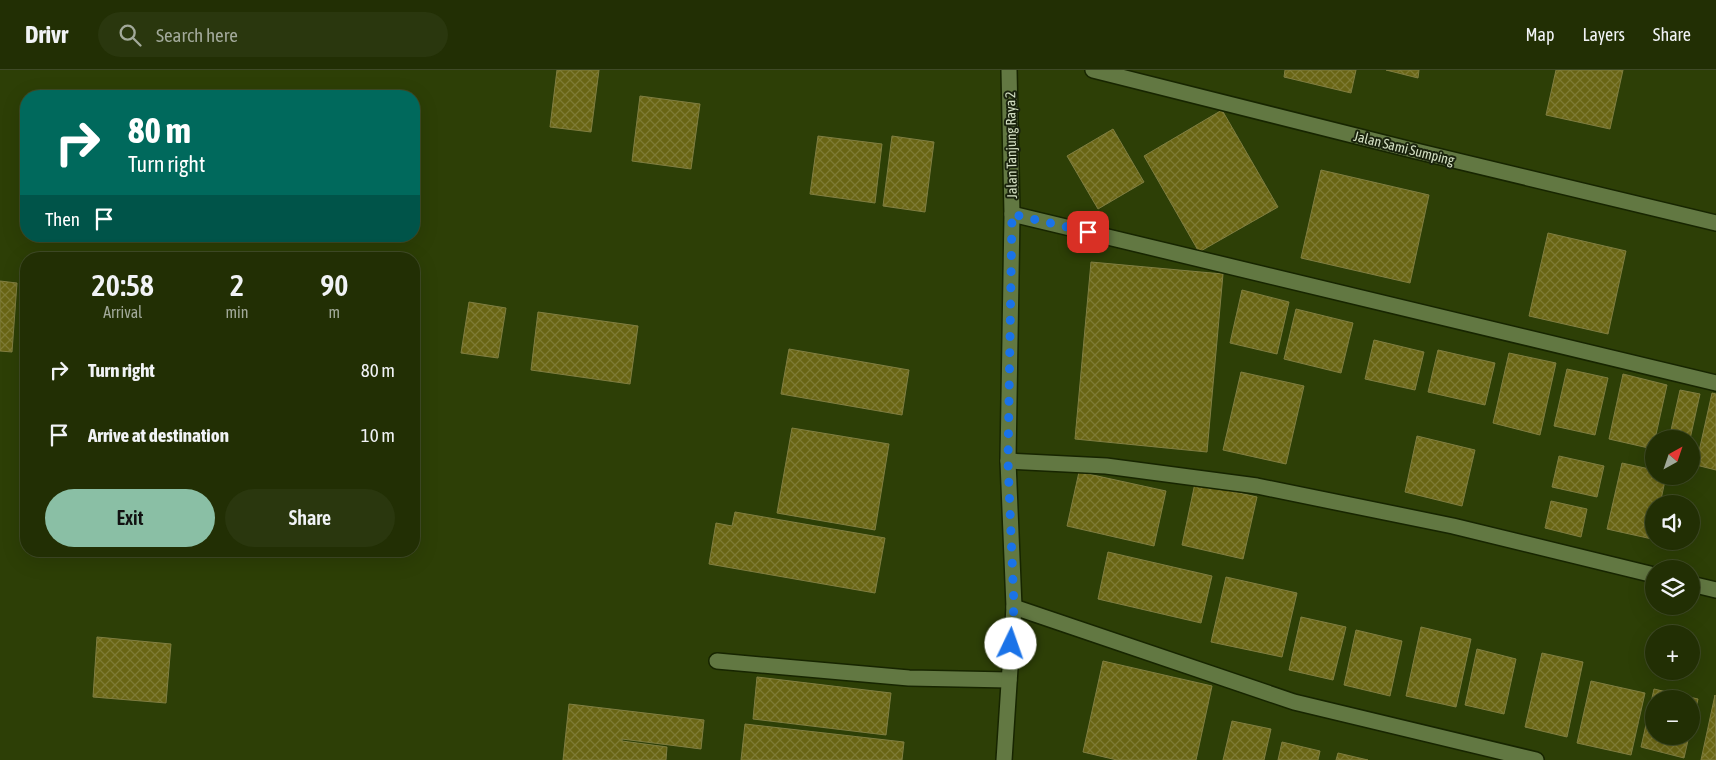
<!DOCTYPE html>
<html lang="en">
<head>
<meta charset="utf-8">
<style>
	body { margin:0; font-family:"Asap Condensed",sans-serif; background:#2a370e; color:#f1f3f6; height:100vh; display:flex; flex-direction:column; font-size:19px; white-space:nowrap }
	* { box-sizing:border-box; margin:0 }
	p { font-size:16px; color:#a2a99a }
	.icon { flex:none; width:28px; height:28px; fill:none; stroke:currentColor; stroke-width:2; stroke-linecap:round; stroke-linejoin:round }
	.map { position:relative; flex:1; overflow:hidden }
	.drawer { position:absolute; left:20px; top:182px; width:400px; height:305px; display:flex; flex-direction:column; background:#222f04; border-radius:20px; box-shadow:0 5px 20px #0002,0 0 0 1px #3f4a26 }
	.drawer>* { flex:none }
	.banner { position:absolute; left:20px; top:20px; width:400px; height:152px; border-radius:20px; box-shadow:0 5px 20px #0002,0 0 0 1px #3f4a26; background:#00695c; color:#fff; overflow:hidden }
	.needle { width:32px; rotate:40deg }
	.tools { position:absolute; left:1645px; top:360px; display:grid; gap:10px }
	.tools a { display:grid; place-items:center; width:55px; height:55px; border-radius:50%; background:#222f04; box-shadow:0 5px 20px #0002,0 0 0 1px #3f4a26; font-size:25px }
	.pin { position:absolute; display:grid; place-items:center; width:42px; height:42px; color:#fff; margin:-21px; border-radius:10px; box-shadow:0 2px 8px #0006 }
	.me { position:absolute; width:55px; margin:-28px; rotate:3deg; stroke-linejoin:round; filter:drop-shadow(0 0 4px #0008) }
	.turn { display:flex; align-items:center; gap:18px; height:105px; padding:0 25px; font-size:22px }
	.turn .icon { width:65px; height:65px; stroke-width:2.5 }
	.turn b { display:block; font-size:35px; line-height:42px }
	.then { display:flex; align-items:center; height:48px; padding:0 25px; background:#0003; gap:10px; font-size:19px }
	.eta { display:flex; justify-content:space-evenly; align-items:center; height:85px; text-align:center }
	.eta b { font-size:30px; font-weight:600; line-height:35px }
	.primary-button { display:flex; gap:10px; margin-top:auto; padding:10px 25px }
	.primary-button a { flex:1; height:58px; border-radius:30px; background:#8abfa5; color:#111; font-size:20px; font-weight:600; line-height:58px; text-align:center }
	.primary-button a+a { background:#2a370e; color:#f1f3f6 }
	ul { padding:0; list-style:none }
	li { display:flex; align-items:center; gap:15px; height:65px; padding:0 25px }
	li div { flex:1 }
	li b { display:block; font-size:19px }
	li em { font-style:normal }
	header { display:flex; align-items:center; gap:30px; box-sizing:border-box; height:70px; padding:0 25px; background:#222f04; border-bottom:1px solid #3f4a26 }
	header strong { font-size:24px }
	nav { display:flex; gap:28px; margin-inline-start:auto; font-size:18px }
	.search { width:350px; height:45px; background:#2a370e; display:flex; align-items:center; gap:12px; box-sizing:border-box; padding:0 18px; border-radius:28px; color:#a2a99a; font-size:19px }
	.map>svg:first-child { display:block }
	.building { fill:url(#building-cross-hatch); stroke:#807e41 }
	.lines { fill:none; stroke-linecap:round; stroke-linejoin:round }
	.minor-casing { stroke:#172500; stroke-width:18 }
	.minor { stroke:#627842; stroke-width:15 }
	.route { stroke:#1a73e8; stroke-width:9; stroke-dasharray:0 16.2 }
	.labels { text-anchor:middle; stroke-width:4; stroke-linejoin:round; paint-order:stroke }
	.street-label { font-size:14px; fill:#d4e0c4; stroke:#1a230d }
</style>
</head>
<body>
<header>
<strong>Drivr</strong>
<div class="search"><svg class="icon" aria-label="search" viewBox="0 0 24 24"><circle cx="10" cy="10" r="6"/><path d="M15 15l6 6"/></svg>Search here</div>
<nav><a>Map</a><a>Layers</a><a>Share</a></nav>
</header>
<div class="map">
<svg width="1716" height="690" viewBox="0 0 1716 690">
	<defs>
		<pattern id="building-cross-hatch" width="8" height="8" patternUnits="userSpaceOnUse" patternTransform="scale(1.25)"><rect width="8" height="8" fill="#696514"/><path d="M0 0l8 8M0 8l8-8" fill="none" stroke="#7e7b35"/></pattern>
	</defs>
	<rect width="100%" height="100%" fill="#2d3f06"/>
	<!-- building -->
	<g class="building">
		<polygon points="557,0 599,0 591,62 550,57"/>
		<polygon points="1285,0 1356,0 1351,23 1284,7"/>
		<polygon points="1386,0 1419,0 1418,8"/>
		<polygon points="1556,0 1623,0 1610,59 1546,45"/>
		<polygon points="640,26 700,34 691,99 632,91"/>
		<polygon points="1222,40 1278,137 1199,182 1144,86"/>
		<polygon points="1113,59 1144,112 1098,139 1067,86"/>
		<polygon points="818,66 882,74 875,133 810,124"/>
		<polygon points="892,66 934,72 925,142 883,136"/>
		<polygon points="1321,100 1429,125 1410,213 1301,188"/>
		<polygon points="1548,163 1626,181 1608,264 1529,246"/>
		<polygon points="1091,192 1223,204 1207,382 1075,369"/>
		<polygon points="0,211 17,213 12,282 0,281"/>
		<polygon points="1242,220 1289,232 1277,284 1230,273"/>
		<polygon points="469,232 506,238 498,288 461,283"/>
		<polygon points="1296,239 1353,253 1341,303 1284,289"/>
		<polygon points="538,242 638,256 630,314 531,300"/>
		<polygon points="1374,270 1424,282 1415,320 1365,309"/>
		<polygon points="789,279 909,300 902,345 781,324"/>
		<polygon points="1438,280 1495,293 1485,335 1428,322"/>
		<polygon points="1509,283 1556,293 1540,365 1493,353"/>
		<polygon points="1567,299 1608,308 1595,365 1554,356"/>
		<polygon points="1241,302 1304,316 1286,394 1223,380"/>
		<polygon points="1623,304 1667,315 1655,369 1654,369 1653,379 1609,369"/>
		<polygon points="1680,320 1700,324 1690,369 1669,369"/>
		<polygon points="1712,323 1716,324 1716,400 1696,395"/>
		<polygon points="792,358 889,374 875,460 777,443"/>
		<polygon points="1417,366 1475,380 1462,436 1405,422"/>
		<polygon points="1559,386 1604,396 1597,427 1552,417"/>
		<polygon points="1622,393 1654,400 1654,406 1666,406 1660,434 1654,434 1654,461 1652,469 1607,459"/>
		<polygon points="1079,402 1166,421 1154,476 1067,456"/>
		<polygon points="1195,413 1257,427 1243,489 1182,475"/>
		<polygon points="1551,431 1587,439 1581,467 1545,458"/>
		<polygon points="735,442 885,468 875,523 709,494 716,453 732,456"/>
		<polygon points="1108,482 1212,506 1201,553 1098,529"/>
		<polygon points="1226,507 1297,523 1282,587 1211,572"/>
		<polygon points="1301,547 1346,557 1333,610 1289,600"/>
		<polygon points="1421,557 1471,569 1456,637 1406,626"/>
		<polygon points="1356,560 1402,571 1390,626 1344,615"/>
		<polygon points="97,567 171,574 166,633 93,627"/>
		<polygon points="1477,579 1516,589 1504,644 1465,635"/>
		<polygon points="1542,583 1583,592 1567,667 1525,657"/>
		<polygon points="1103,591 1212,616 1196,690 1117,690 1083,682"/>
		<polygon points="757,607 891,623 886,665 753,649"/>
		<polygon points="1591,611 1645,623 1631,685 1577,673"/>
		<polygon points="1654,619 1698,629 1691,659 1691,629 1654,629 1654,666 1689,666 1684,688 1641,677"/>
		<polygon points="1715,625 1716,690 1701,690"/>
		<polygon points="569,634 704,650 701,679 622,669 622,671 667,677 666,690 563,690"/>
		<polygon points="1232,651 1271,659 1264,690 1223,690"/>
		<polygon points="745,654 904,672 902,690 741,690"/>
		<polygon points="1282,672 1320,681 1318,690 1278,690"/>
		<polygon points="1338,683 1368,690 1336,690"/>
	</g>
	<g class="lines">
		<!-- minor casing -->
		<g class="minor-casing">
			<g id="minor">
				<polyline points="1093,0 1416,81 1716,153"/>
				<polyline points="1012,144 1716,313"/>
				<polyline points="1008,391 1106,396 1257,416 1453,456 1654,505"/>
				<polyline points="1691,514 1716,520"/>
				<polyline points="1014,537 1294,632 1536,690"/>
				<polyline points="717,591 909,608 1009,610"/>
				<polyline points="1004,690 1014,537 1008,391 1012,144 1009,0"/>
			</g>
		</g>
		<!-- minor -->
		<use href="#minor" class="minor"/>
	</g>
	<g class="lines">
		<!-- route -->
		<polyline class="route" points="1011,574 1014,536 1008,392 1012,144 1088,162"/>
	</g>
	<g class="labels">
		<!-- street labels -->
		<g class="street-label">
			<text transform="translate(1011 75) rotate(-91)" y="5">Jalan Tanjung Raya 2</text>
			<text transform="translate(1404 78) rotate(14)" y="5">Jalan Sami Sumping</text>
		</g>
	</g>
</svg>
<div class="tools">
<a><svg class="needle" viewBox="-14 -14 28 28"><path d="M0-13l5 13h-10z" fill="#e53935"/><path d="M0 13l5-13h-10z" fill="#a2a99a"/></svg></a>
<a><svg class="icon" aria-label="sound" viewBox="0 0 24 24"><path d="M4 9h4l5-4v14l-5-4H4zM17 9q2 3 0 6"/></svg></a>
<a><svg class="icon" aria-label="layers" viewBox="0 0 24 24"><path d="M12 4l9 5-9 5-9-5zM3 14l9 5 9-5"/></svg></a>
<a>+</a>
<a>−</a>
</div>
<div class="pin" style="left:1088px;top:162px;background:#d93025"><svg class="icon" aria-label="arrive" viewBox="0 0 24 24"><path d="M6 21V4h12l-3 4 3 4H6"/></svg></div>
<svg class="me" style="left:1011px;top:574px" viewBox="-20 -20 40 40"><circle r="19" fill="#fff"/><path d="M0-13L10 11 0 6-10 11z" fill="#1a73e8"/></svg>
<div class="banner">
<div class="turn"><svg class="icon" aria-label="right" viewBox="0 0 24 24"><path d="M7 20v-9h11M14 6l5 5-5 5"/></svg><div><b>80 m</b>Turn right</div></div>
<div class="then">Then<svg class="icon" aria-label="arrive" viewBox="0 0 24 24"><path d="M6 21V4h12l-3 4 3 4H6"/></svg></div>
</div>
<section class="drawer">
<div class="eta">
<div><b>20:58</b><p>Arrival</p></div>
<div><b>2</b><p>min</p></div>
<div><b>90</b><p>m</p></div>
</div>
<ul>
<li><svg class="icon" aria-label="right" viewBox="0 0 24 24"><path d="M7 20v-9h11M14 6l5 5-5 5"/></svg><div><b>Turn right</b></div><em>80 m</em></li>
<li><svg class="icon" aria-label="arrive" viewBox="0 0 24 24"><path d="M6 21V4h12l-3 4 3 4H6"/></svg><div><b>Arrive at destination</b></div><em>10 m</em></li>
</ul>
<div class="primary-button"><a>Exit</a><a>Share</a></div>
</section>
</div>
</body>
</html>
